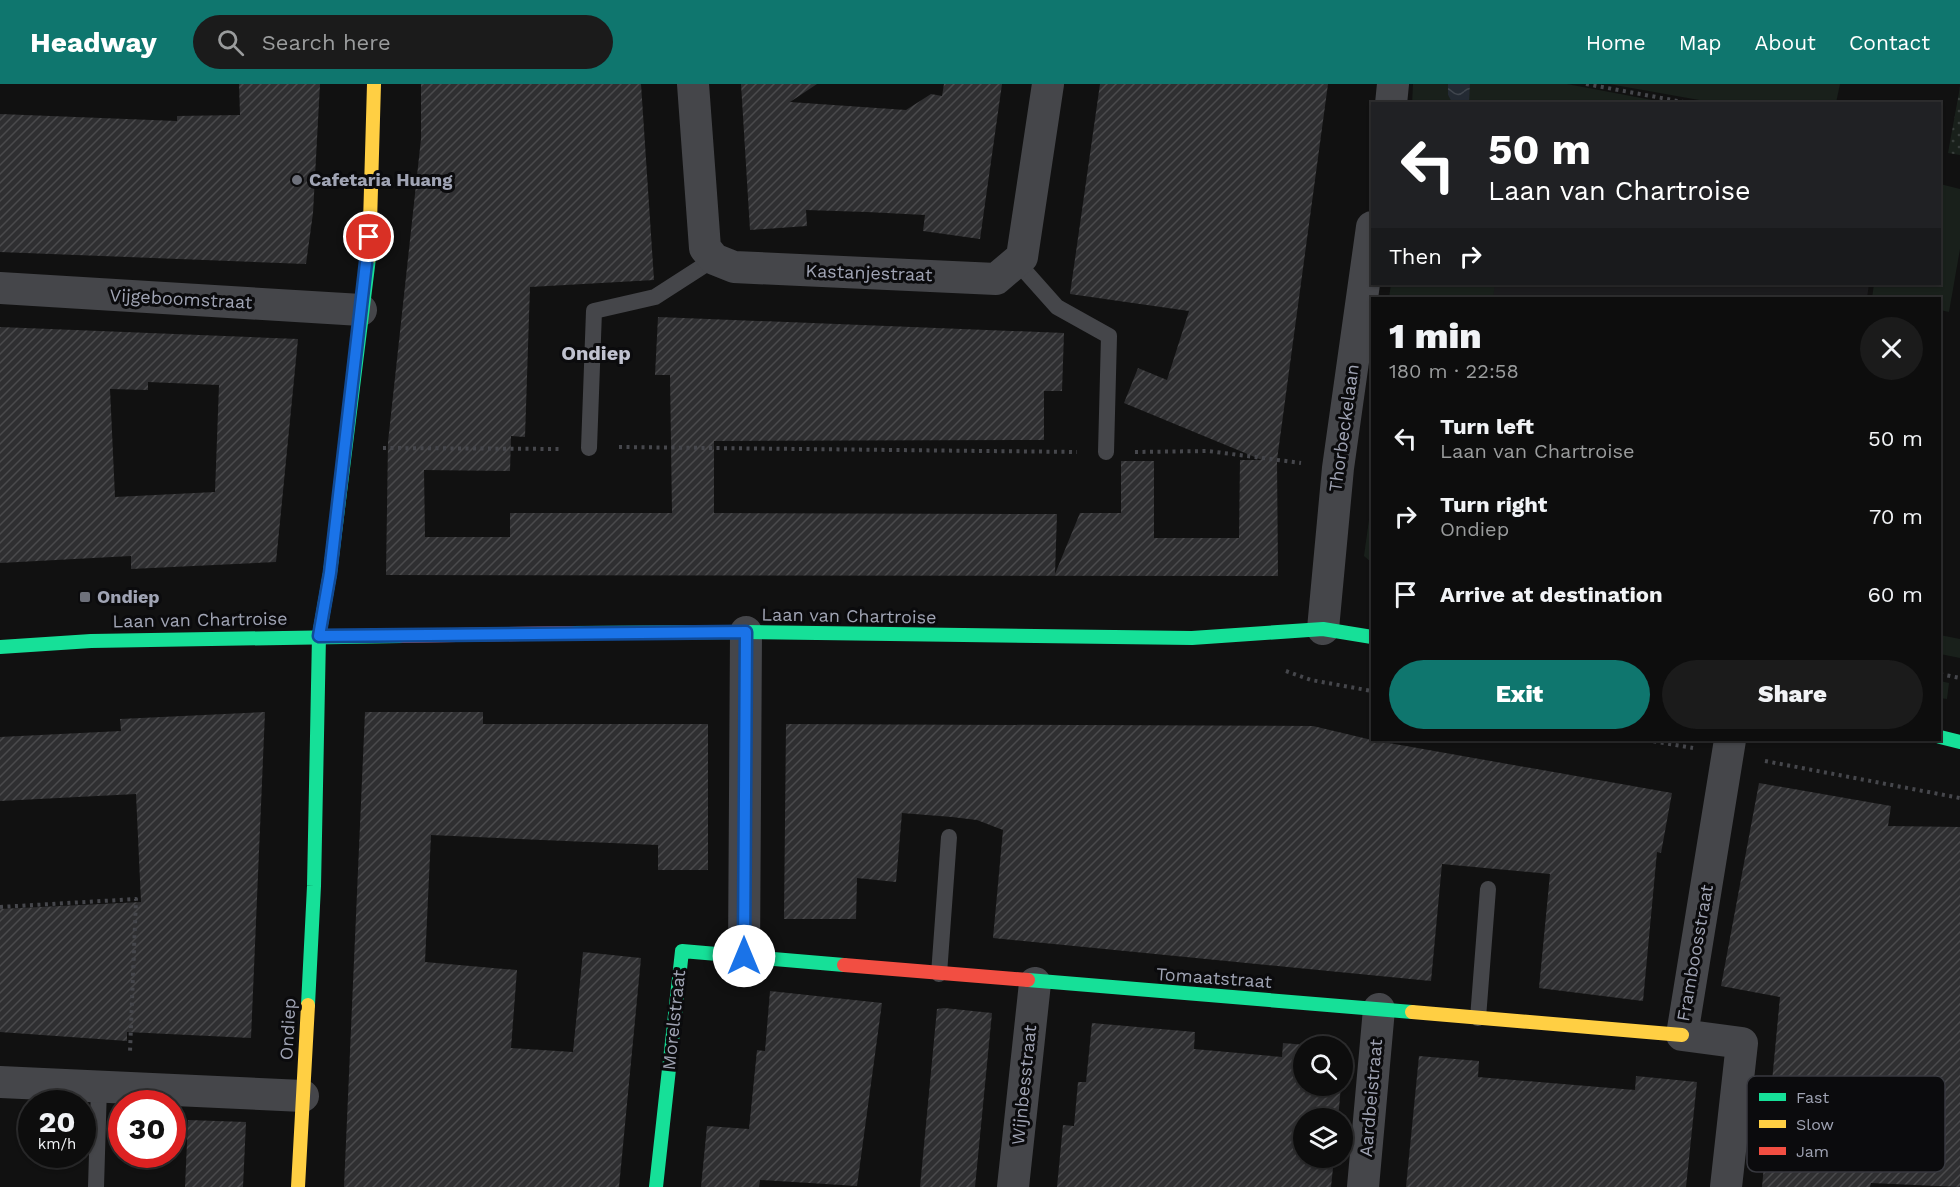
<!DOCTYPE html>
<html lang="en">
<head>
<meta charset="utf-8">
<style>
	body { margin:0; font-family:"Work Sans",sans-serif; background:#1b1b1b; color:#f1f3f6; height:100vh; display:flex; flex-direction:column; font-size:22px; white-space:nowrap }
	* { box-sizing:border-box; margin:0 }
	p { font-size:20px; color:#9a9c9d }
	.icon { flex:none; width:33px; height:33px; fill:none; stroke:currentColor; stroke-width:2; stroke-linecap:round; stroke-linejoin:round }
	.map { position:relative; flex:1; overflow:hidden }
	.panel { position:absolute; left:1371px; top:213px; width:570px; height:444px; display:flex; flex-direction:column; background:#0d0d0d; border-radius:0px; box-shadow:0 2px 4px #0004,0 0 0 2px #2d2d2e }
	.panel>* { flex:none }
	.banner { position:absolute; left:1371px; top:18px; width:570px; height:183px; border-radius:0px; box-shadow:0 2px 4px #0004,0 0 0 2px #2d2d2e; background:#202124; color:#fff; overflow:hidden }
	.fabs { position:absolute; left:1293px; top:952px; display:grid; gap:12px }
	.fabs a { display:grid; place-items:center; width:60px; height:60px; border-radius:50%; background:#0d0d0d; box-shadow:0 2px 4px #0004,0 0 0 2px #2d2d2e; font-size:30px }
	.speed { position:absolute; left:18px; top:1006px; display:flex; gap:12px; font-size:30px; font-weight:700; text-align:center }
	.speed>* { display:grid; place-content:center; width:78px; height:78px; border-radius:50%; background:#0d0d0d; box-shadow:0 2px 4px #0004,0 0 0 2px #2d2d2e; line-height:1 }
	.speed small { font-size:15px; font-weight:400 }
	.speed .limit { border:9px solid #d22; background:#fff; color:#111 }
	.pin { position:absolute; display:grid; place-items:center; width:51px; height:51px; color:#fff; margin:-26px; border:3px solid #fff; border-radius:50%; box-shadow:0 2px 6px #0007 }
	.me { position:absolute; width:66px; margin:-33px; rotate:0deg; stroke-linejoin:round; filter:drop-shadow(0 0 4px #0008) }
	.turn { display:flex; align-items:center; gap:21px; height:126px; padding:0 18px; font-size:27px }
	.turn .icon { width:78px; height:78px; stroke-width:2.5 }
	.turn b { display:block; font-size:42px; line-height:51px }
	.then { display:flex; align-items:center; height:57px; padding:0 18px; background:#0003; gap:12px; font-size:22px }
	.round { display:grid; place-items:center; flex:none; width:63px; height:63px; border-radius:32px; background:#1b1b1b }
	.overview { display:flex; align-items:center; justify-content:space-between; height:102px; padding:0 18px }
	h1 { font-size:36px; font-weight:800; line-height:45px }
	.primary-button { display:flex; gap:12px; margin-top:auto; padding:12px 18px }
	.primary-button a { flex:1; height:69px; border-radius:36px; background:#0f766e; color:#fff; font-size:24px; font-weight:800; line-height:69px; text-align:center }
	.primary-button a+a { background:#1b1b1b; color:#f1f3f6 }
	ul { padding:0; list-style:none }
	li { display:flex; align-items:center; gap:18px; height:78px; padding:0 18px }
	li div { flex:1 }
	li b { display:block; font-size:22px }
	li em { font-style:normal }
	header { display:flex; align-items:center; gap:36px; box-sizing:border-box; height:84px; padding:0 30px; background:#0f766e; color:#fff }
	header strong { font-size:28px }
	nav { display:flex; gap:33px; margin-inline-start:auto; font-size:21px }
	.search { width:420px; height:54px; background:#1b1b1b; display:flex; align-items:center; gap:15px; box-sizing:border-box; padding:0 21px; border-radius:33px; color:#9a9c9d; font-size:22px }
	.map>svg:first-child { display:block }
	.built { fill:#1b1b1d }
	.green { fill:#19201b }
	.park { fill:url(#park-dots) }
	.water { fill:url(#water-waves) }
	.building { fill:url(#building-hatch); fill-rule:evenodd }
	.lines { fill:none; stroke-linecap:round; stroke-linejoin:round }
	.path { stroke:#46474c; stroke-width:4; stroke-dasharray:3 4.5; stroke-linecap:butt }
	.lane { stroke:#45464a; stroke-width:16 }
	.street { stroke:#45464a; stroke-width:32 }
	.fast { stroke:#16e098; stroke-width:14 }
	.slow { stroke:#ffcf43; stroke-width:14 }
	.jam { stroke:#f24e42; stroke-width:14 }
	.route-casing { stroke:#114b97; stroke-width:15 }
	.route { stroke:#1a73e8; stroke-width:10 }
	.poi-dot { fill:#6e717b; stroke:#0b0b0d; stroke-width:2 }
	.labels { text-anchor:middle; stroke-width:6; stroke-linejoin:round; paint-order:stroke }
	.poi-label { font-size:18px; font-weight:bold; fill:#a0a4b4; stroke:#0b0b0d; text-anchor:start }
	.street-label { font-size:18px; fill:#a0a4b4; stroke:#0b0b0d }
	.neighbourhood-label { font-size:20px; font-weight:bold; fill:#c1c3d0; stroke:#0b0b0d }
	.key { fill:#0b0b0d; stroke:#38393f; stroke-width:1.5 }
	.key-label { font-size:16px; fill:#a0a4b4 }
</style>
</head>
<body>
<header>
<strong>Headway</strong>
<div class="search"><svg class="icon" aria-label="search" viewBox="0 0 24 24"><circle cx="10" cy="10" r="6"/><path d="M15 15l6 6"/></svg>Search here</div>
<nav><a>Home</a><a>Map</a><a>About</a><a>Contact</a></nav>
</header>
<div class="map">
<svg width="1960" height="1103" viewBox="0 0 1960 1103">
	<defs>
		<pattern id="park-dots" width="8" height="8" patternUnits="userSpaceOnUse" patternTransform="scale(1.5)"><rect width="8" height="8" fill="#19201b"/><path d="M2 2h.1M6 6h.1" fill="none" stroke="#373d3a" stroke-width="1.8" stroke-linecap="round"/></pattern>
		<pattern id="water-waves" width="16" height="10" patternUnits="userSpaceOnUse" patternTransform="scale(1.5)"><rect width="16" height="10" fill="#232a33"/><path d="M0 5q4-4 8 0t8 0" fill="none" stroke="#40464e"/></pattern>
		<pattern id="building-hatch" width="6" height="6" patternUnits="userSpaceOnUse" patternTransform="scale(1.5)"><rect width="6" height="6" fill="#2f2f31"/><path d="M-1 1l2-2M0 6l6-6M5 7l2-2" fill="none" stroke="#4a4a4c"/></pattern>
	</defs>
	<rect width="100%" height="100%" fill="#111"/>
	<!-- built -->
	<polygon class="built" points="1456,200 1869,200 1867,214 1454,214"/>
	<!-- green -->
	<g class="green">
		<polygon points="1413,0 1448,0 1448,11 1454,19 1412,20"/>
		<polygon points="1470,0 1567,0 1668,19 1467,20"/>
		<polygon points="1609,0 1840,0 1836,19 1716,19"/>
		<polygon points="1940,100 1960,105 1960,165 1949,228 1940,226 1940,214 1872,214 1874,200 1940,200"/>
		<polygon points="1391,200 1495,200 1493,214 1389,214"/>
		<polygon points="1372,414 1372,479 1364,472"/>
		<polygon points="1940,551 1960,555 1960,574 1940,570"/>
		<polygon points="1940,597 1949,599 1947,615 1940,614"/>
	</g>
	<!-- park -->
	<polygon class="park" points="1960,3 1960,71 1948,69"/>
	<!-- water -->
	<polygon class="water" points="1448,0 1470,0 1469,17 1467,20 1452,18 1448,11"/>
	<!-- building -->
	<g class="building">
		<polygon points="239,0 320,0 313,129 306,180 0,168 0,30 177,37 177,32 240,31"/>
		<polygon points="421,0 641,0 654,196 530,203 525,353 511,352 510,387 424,386 425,453 510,453 510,429 672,429 670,291 655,291 658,233 1064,249 1062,307 1044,307 1044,356 714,357 714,429 1057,430 1055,490 1080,429 1121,429 1121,377 1154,377 1154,454 1239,454 1240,376 1262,376 1124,319 1138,284 1167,296 1189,227 1070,210 1100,0 1328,0 1277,376 1278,492 386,491 388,358 421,55"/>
		<polygon points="741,0 817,0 790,18 906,26 931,10 942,12 944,0 1002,0 980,155 923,147 925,131 867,128 806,126 807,142 750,146"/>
		<path d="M0,243L298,255L276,478L131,485V472L0,479ZM148,298L219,301L215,408L115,413L110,305L148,306Z"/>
		<polygon points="265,628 251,954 127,948 127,957 0,948 0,825 141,818 136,710 0,717 0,653 121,647 120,635"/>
		<polygon points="365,628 483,628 483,640 708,640 708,786 658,786 658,761 431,751 425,878 517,886 511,964 573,968 583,868 641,874 619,1103 344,1103"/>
		<polygon points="786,640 1313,642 1372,656 1672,709 1661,769 1657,768 1643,917 1539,904 1550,790 1442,780 1431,897 993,854 1003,746 977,736 952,733 902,729 896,798 857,794 856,835 784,835"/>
		<polygon points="1759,699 1891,722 1888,742 1960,743 1960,1103 1871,1099 1870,1103 1762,1103 1780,913 1721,902"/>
		<polygon points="770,907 882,919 857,1102 760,1096 759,1103 701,1103 707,1042 749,1045 757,966 765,967"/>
		<polygon points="944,924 992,929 975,1103 920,1103 937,925"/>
		<polygon points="1092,939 1195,948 1194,965 1282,973 1283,959 1329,963 1304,963 1304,1002 1341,1002 1338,1035 1304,1035 1304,1074 1334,1074 1331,1103 1057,1103 1063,1041 1074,1042 1078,998 1086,998"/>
		<polygon points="1419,972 1479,977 1478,993 1635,1006 1636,992 1697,998 1686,1103 1406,1103"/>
		<polygon points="188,1036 246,1038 243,1103 185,1103"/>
	</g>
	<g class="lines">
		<!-- path -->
		<g class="path">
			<polyline points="1586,0 1694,20"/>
			<polyline points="619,363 1077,368"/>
			<polyline points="383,364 561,365"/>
			<polyline points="1135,368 1208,367 1301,379"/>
			<polyline points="1286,587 1311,596 1372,607"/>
			<polyline points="1940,590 1960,594"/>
			<polyline points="1646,656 1693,664"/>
			<polyline points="1765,677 1960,714"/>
			<polyline points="0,823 136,815 130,968"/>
		</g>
		<!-- lane -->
		<g class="lane">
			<polyline points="1017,178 1057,223 1109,252 1106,368"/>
			<polyline points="589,364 594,227 655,213 714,175"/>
			<polyline points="939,890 949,753"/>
			<polyline points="1478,934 1488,805"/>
			<polyline points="96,1103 99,1003"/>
		</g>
		<!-- street -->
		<g class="street">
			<polyline points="693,0 705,164 714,175 734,183 996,195 1022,173 1048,0"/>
			<polyline points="1391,20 1393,0"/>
			<polyline points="0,204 361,226"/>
			<polyline points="1323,545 1338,384 1372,143"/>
			<polyline points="744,872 746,548"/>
			<polyline points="0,998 303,1012"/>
			<polyline points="1013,1103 1035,899"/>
			<polyline points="1363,1103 1379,925"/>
			<polyline points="1726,1103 1742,959 1682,951 1730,656"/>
		</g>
		<!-- fast -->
		<g class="fast">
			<polyline points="571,549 746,548 1192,554 1323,545 1372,553"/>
			<polyline points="0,563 91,557 403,552"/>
			<polyline points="1940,653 1960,658"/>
			<polyline points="1028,896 1412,928"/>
			<polyline points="308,921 314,802 319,552 330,489 369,174"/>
			<polyline points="656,1103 682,867 844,881"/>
		</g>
		<!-- slow -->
		<g class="slow">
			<polyline points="369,174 374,0"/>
			<polyline points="1412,928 1682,951"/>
			<polyline points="298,1103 308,921"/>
		</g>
		<!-- jam -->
		<g class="jam">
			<polyline points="403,552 571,549"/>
			<polyline points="844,881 1028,896"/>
		</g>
	</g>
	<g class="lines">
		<!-- route casing -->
		<g class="route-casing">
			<polyline id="route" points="369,153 330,489 319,552 746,548 744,872"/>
		</g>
		<!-- route -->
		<use href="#route" class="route"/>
	</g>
	<!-- markers -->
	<g class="poi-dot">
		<circle cx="297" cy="96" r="6"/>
		<rect x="79" y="507" width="12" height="12" rx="3"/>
	</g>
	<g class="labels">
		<!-- poi labels -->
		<g class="poi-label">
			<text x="309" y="102">Cafetaria Huang</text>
			<text x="97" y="519">Ondiep</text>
		</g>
		<!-- street labels -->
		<g class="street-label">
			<text transform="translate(869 189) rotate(2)" y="6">Kastanjestraat</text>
			<text transform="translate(181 215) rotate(3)" y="6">Vijgeboomstraat</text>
			<text transform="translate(1344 344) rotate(-82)" y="6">Thorbeckelaan</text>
			<text transform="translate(849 532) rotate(1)" y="6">Laan van Chartroise</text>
			<text transform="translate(200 536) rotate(-1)" y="6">Laan van Chartroise</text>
			<text transform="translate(1695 869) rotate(-80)" y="6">Framboosstraat</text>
			<text transform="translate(1214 894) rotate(4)" y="6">Tomaatstraat</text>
			<text transform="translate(674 936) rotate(-84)" y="6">Morelstraat</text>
			<text transform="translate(288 945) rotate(-87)" y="6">Ondiep</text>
			<text transform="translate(1024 1001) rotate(-84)" y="6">Wijnbesstraat</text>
			<text transform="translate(1371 1014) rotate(-85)" y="6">Aardbeistraat</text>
		</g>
		<!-- neighbourhood labels -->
		<g class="neighbourhood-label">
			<text x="596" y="276">Ondiep</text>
		</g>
	</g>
	<!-- legend -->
	<rect x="1747" y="992" width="198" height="96" rx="9" class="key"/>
	<rect x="1759" y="1009" width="27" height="8" fill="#16e098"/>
	<rect x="1759" y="1036" width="27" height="8" fill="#ffcf43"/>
	<rect x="1759" y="1063" width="27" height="8" fill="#f24e42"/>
	<g class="key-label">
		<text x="1796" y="1019">Fast</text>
		<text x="1796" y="1046">Slow</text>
		<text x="1796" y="1073">Jam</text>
	</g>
</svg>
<div class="fabs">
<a><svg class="icon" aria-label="search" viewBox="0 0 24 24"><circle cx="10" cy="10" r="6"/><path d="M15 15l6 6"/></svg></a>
<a><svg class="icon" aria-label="layers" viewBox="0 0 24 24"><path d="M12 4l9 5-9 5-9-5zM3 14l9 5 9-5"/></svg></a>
</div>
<div class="speed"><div>20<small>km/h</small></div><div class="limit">30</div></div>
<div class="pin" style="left:369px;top:153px;background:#d93025"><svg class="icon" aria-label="arrive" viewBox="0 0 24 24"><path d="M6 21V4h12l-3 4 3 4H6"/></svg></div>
<svg class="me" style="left:744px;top:872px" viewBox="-20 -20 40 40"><circle r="19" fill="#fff"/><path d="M0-13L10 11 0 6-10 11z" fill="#1a73e8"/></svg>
<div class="banner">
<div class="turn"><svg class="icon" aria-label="left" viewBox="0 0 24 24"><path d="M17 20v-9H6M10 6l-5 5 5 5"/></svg><div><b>50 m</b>Laan van Chartroise</div></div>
<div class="then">Then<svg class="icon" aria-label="right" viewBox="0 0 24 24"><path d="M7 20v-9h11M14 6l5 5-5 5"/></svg></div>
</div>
<section class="panel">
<div class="overview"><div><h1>1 min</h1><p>180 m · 22:58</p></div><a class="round"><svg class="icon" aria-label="close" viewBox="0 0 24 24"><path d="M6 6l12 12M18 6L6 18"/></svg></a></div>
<ul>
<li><svg class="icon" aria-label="left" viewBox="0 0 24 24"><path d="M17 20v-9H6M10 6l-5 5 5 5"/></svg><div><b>Turn left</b><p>Laan van Chartroise</p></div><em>50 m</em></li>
<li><svg class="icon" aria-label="right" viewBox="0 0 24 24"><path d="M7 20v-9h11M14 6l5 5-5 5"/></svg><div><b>Turn right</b><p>Ondiep</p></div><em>70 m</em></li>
<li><svg class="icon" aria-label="arrive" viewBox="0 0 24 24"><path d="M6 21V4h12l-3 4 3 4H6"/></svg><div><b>Arrive at destination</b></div><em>60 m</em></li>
</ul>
<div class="primary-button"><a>Exit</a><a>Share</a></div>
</section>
</div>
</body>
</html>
